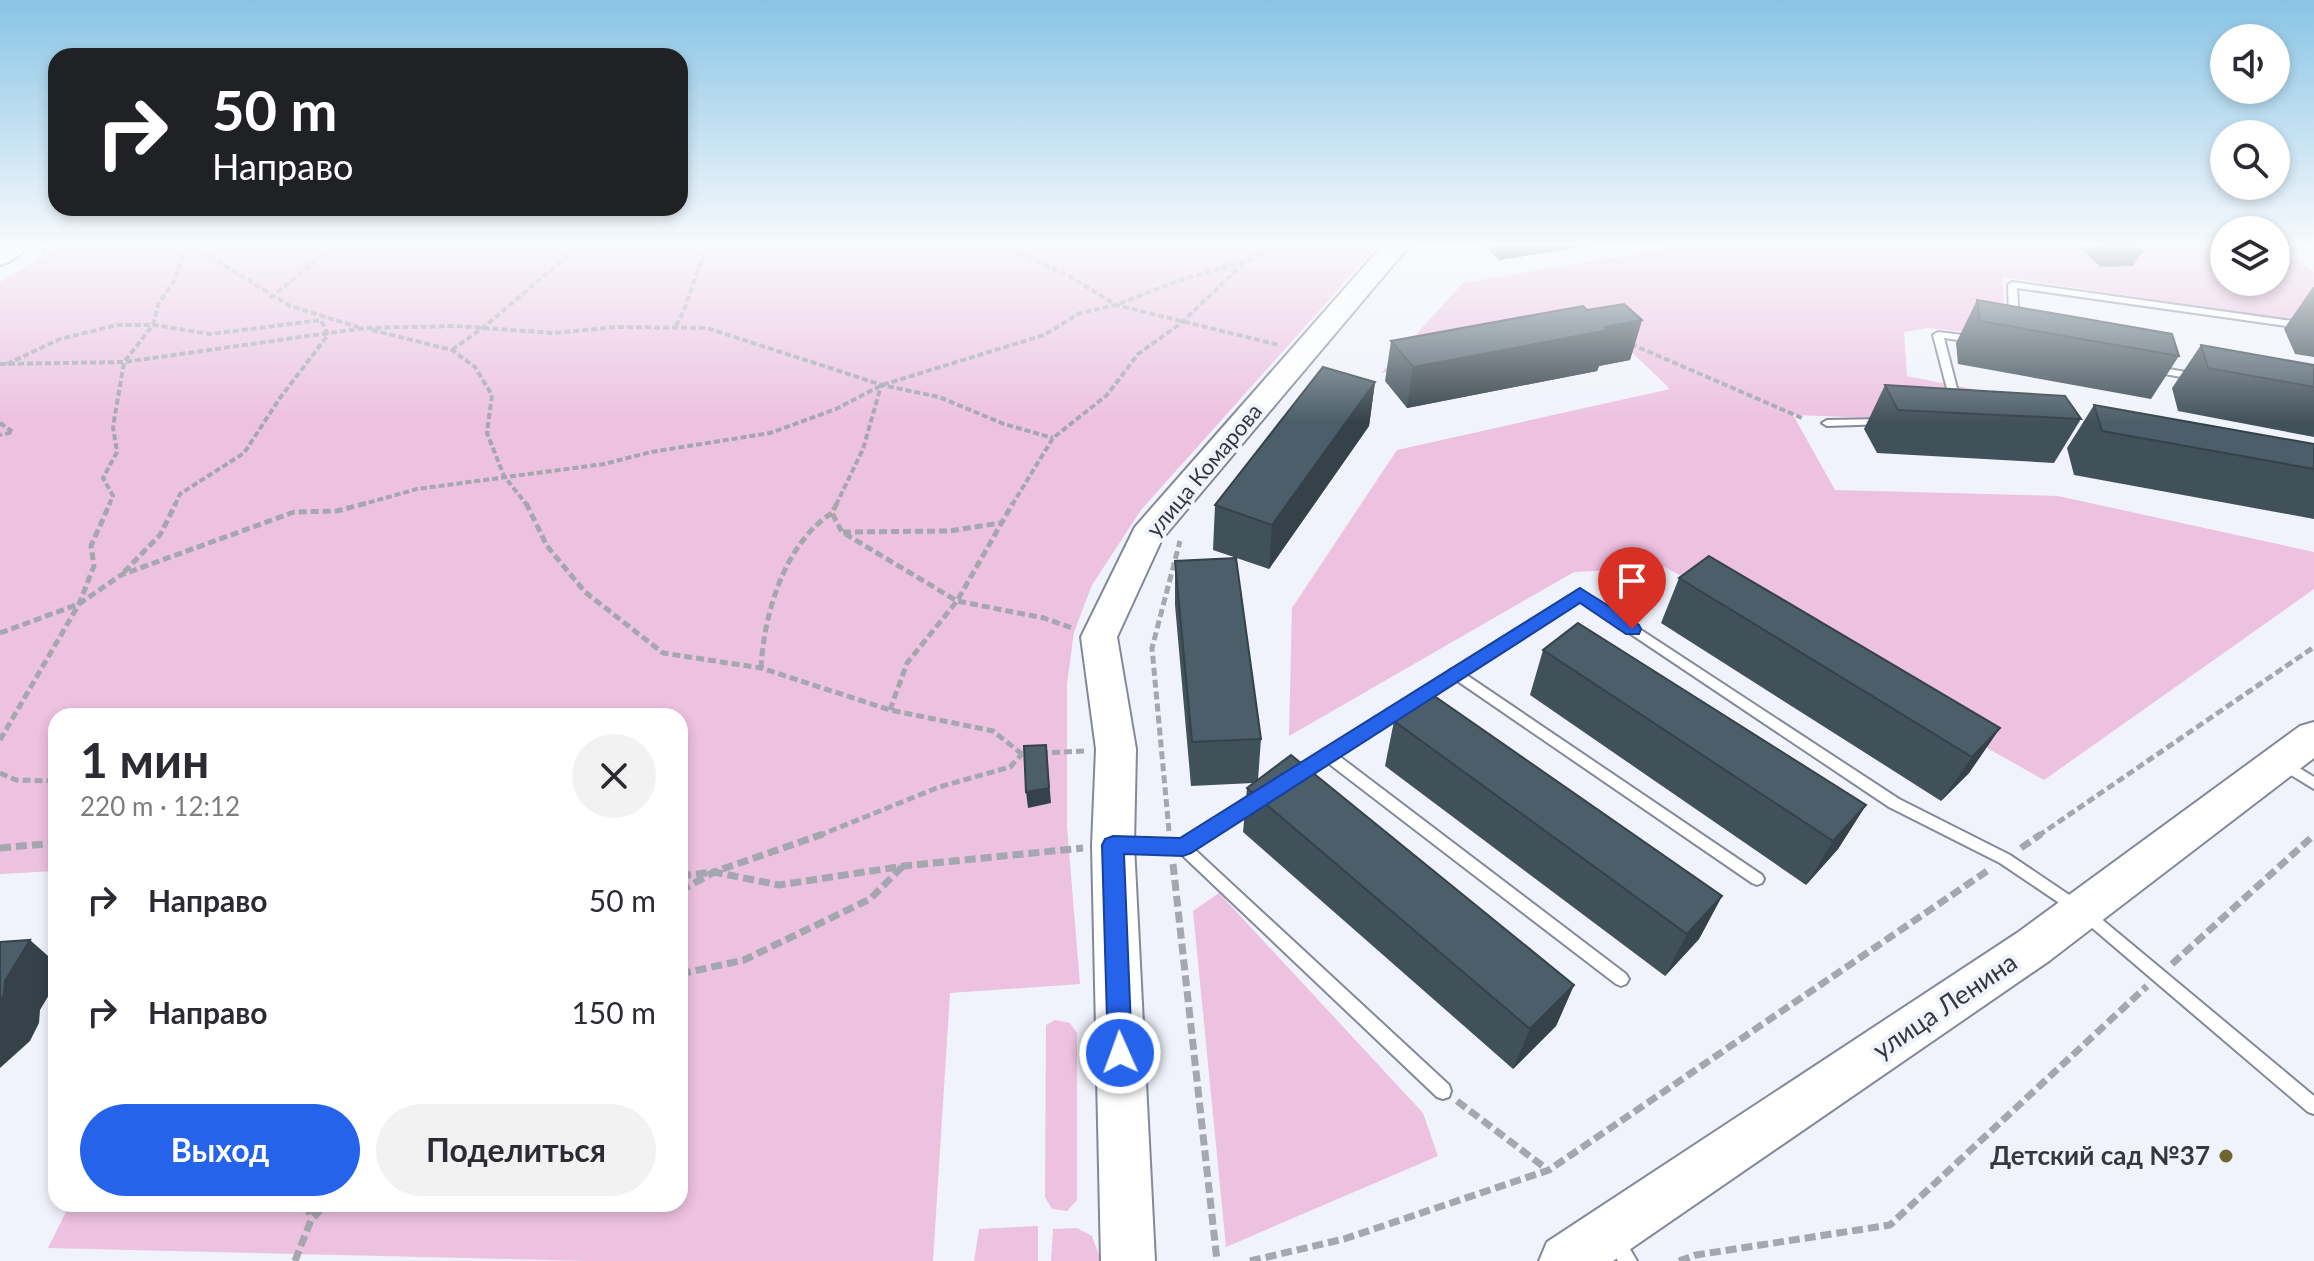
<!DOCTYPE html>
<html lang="ru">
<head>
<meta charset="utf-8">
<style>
	body { margin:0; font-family:Lato,sans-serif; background:#f2f2f3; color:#2b2b33; height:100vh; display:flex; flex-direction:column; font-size:30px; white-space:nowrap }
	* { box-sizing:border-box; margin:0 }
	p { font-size:26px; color:#7c7c81 }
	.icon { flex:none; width:44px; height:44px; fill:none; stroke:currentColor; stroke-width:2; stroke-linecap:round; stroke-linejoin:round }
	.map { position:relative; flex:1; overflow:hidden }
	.sheet { position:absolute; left:48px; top:708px; width:640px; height:504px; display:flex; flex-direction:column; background:#fff; border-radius:24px; box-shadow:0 4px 12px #0003 }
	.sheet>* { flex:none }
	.banner { position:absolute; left:48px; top:48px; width:640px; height:168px; border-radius:24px; box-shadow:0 4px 12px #0003; background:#202124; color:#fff; overflow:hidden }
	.buttons { position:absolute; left:2210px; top:24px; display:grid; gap:16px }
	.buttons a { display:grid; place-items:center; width:80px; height:80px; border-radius:50%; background:#fff; box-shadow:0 4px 12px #0003; font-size:40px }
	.pin { position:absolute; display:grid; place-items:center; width:68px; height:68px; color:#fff; margin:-82px -34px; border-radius:50% 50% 50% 0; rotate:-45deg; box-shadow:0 0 8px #0007 }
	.pin .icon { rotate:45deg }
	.me { position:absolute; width:88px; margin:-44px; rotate:358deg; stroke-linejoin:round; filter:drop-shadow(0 0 6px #0008) }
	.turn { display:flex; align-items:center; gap:28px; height:168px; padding:0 32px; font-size:36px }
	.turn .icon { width:104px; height:104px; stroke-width:2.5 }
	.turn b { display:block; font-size:56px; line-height:68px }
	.round { display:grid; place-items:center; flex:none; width:84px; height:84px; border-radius:42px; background:#f2f2f3 }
	.head { display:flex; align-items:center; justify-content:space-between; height:136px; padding:0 32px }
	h1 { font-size:48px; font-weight:700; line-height:60px }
	.action { display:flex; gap:16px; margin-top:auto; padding:16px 32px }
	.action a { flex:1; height:92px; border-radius:48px; background:#2563eb; color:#fff; font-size:32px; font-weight:700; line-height:92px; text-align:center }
	.action a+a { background:#f2f2f3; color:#2b2b33 }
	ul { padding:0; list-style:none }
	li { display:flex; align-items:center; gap:24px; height:112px; padding:0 32px }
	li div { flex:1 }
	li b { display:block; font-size:30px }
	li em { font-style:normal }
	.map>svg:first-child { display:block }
	.green { fill:#edc1e0 }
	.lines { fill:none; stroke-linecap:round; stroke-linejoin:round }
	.lane-casing { stroke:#83899b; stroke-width:4 }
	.secondary-casing { stroke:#83899b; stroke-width:4 }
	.path-far2 { stroke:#a4a7af; stroke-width:4; stroke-dasharray:6 3; stroke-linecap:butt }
	.path-far1 { stroke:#a4a7af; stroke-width:5; stroke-dasharray:8 4; stroke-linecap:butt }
	.path { stroke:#a4a7af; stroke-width:7; stroke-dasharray:11 5; stroke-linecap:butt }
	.lane { fill:#fff; fill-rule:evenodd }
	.secondary { fill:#fff; fill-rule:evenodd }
	.wall { fill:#41515a }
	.shaded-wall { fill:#35424a }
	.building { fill:#4c5e69; stroke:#35424a; stroke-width:2 }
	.route { fill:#2563eb; stroke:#184099; stroke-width:2 }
	.poi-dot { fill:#6d6632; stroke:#f0f3fb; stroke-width:3 }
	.labels { text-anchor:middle; stroke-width:8; stroke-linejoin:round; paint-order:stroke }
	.street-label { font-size:22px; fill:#353840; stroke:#f0f3fb }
	.near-street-label { font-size:26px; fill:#353840; stroke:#f0f3fb }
	.near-poi-label { font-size:26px; font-weight:bold; fill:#353840; stroke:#f0f3fb; text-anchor:end }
</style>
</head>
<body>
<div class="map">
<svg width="2314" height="1261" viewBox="0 0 2314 1261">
	<rect width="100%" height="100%" fill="#f0f3fb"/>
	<!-- green -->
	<g class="green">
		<polygon points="59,246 1377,246 1141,510 1092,585 1074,632 1067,684 1067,827 1080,984 950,993 933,1261 588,1261 48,1248 70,1204 680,1204 680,716 56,716 56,871 0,874 0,282"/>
		<polygon points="1704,246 2224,246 2224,282 2276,282 2276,247 2314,272 2314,323 2002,277 2007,336 1928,328 1904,332 1907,376 2039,402 2036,424 1793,415 1835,490 2058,496 2314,552 2314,589 2044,780 1665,567 1574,572 1289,736 1292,608 1397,450 1670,389 1614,335 1381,373 1463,283 1675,247"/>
		<polygon points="1219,893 1423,1113 1438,1156 1226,1247 1193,911"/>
		<polygon points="1055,1020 1070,1023 1077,1033 1077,1200 1067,1211 1052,1209 1045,1197 1046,1025"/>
		<polygon points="1038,1226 1038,1261 974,1261 979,1229"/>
		<polygon points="1077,1228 1092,1236 1101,1261 1051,1261 1053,1229"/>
	</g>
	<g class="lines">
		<!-- lane casing -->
		<g class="lane-casing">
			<g id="lane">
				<polygon points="2012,282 2314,324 2314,330 2017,288 2019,321 2014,324 2009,321 2008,285"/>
				<polygon points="1938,332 1972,336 1977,339 1972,342 1944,338 1961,404 1959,406 1953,406 1951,404 1933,335"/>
				<polygon points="2152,366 2197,374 2202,377 2197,380 2149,371 2147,369"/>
				<polygon points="1883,419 1887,420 1887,424 1827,426 1822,423 1827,420"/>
				<polygon points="1580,590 1899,799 2010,855 2087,907 2314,1096 2314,1114 2308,1112 2077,915 2000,863 1889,807 1580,600 1465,674 1762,875 1764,879 1762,883 1757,885 1752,883 1456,680 1339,756 1626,974 1629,979 1626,984 1621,986 1616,984 1328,763 1301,781 1296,782 1291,781 1289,777 1291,773 1448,673 1450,670 1455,669"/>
				<polygon points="2283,758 2314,777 2314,789 2278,767 2276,763 2278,759"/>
				<polygon points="1257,796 1262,797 1264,801 1262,805 1193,848 1449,1085 1451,1091 1449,1097 1443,1099 1437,1097 1180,853 1120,851 1115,849 1113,845 1115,841 1120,839 1181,841"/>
				<polygon points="1615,1231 1621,1234 1637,1261 1618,1261 1606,1240 1609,1234"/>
			</g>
		</g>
		<!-- secondary casing -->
		<g class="secondary-casing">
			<g id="secondary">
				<polygon points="0,246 31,246 9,262 0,265"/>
				<polygon points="1382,246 1409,246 1162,539 1117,637 1136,749 1134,845 1155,1261 1101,1261 1092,845 1096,749 1081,637 1135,527"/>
				<polygon points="2314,722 2314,758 2049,961 1613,1261 1539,1261 1547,1242 2017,933 2300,726"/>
			</g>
		</g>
		<!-- path-far2 -->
		<g class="path-far2">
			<polyline points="194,246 290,306 358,327"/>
			<polyline points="1014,246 1019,253 1069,276 1116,305 1279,345"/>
			<polyline points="42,253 52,246"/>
			<polyline points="270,298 334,246"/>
			<path d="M676,326C692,298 693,272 710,246"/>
			<polyline points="372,330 452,350 475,367 492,395 487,433 504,476 527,505"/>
			<polyline points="1631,344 1802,418"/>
			<polyline points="452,350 484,327 579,246"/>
			<polyline points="0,364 124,362 365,328 456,326 554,333 617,327 707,328 882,385 939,397 1004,424 1053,438"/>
			<polyline points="7,364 60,339 117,325 155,325 210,334 321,320 328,335 280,398 244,453 180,494 175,505"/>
			<polyline points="0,423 13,432 0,435"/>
			<polyline points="109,505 113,496 103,478 117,452 113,427 124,362 153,325 158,305 175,279 186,246"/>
			<polyline points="360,505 417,489 604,464 651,452 770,433 836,409 882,385 1044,335 1080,313 1116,305 1183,279 1247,261 1270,246"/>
			<polyline points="836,505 863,449 881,386"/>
			<polyline points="1012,505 1053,438 1107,395 1138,354 1181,323 1243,264"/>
		</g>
		<!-- path-far1 -->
		<g class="path-far1">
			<polyline points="526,503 547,546 585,592 663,653 761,668 890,710 993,731 1022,754"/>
			<polyline points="837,503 832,513 842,532 957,601 1044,618 1075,629"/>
			<polyline points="843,532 949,531 1000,523"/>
			<polyline points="124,572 160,535 176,503"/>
			<polyline points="0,633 79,604 121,575 294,512 337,511 367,503"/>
			<path d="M761,668C764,614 784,544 832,513"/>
			<polyline points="890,710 907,663 957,601 1013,503"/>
			<polyline points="0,740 79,604 94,566 91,546 110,503"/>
			<polyline points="1040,753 1086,751"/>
			<polyline points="0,773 16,780 56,781"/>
			<polyline points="1169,831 1152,648 1180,541"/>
			<polyline points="818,836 939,787 1010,767 1022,754"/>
			<polyline points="2038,836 2314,647"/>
		</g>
		<!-- path -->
		<g class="path">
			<polyline points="0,848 56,843"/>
			<polyline points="2021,848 2041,834"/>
			<polyline points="1173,864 1217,1261"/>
			<polyline points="680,876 714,872 779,885 904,866 1083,848"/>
			<polyline points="680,891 714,872 823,834"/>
			<polyline points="2172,964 2314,835"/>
			<polyline points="680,974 744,960 870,899 902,867"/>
			<polyline points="1457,1101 1548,1170"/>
			<polyline points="307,1204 311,1219"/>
			<polyline points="295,1261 311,1220 326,1204"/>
			<polyline points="1250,1261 1344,1239 1549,1170 1990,869"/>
			<polyline points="1679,1261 1696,1255 1890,1225 2147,986"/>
		</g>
		<!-- lane -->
		<use href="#lane" class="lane"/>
		<!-- secondary -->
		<use href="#secondary" class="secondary"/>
	</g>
	<!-- wall -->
	<g class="wall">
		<polygon points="1485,246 1587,246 1499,260"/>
		<polygon points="2078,246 2136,246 2142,252 2133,266 2101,267"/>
		<polygon points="2313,287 2314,287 2314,357 2295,354 2284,329"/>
		<polygon points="1977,300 2179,356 2151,399 1958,364 1956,343"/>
		<polygon points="1587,310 1642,320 1630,360 1599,366 1597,371 1407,408 1385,381 1391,341"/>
		<polygon points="2201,345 2314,365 2314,437 2178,411 2172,388"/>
		<polygon points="1375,382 1369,426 1269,569 1213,550 1215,505"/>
		<polygon points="1885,385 2081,419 2054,463 1877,453 1864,429"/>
		<polygon points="2094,405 2314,444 2314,519 2074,475 2067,448"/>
		<polygon points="1175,561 1261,739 1258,780 1574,985 1556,1026 1513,1069 1243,832 1247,788 1253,783 1191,786 1175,605"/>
		<polygon points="1679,578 2000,728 1969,773 1941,801 1661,623"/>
		<polygon points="1543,650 1866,805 1838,849 1806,885 1530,695"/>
		<polygon points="1394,721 1722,896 1699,939 1665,976 1385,766"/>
	</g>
	<!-- shaded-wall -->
	<g class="shaded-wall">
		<polygon points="1502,246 1587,246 1499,260"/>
		<polygon points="1642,320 1630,360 1599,366 1597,371 1407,408 1413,367"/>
		<polygon points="1375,382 1369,426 1269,569 1272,525"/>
		<polygon points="2000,728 1969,773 1941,801 1972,757"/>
		<polygon points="1046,745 1051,803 1028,808 1026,792"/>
		<polygon points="1866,805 1838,849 1806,885 1833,841"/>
		<polygon points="1722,896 1699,939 1665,976 1687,934"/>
		<polygon points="30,940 56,963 56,983 40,1010 39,1023 30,1041 0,1068 0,1001 5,981"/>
		<polygon points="1574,985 1556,1026 1513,1069 1530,1029"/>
	</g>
	<!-- building -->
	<g class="building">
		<polygon points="2102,246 2136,246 2142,252 2109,252"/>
		<polygon points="1977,300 2172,334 2179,356 1980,321"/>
		<polygon points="1624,304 1642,320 1605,327 1609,330 1413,367 1391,341 1583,306 1587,310"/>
		<polygon points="2201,345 2314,365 2314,387 2208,368"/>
		<polygon points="1323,367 1375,382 1272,525 1215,505"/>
		<polygon points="1885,385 2065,396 2081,419 1898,410"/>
		<polygon points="2094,405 2314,444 2314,469 2102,431"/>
		<polygon points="1709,556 2000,728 1972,757 1679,578"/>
		<polygon points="1236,558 1261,739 1192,742 1175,561"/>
		<polygon points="1578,623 1866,805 1833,841 1543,650"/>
		<polygon points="1430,693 1722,896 1687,934 1394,721"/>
		<polygon points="1046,745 1049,788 1026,792 1024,746"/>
		<polygon points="1291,755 1574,985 1530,1029 1247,788"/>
		<polygon points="30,940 5,981 4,994 0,1001 0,942"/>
	</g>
	<!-- sky -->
	<linearGradient id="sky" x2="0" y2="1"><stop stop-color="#88c4e5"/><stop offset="0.58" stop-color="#f8fafd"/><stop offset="1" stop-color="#f8fafd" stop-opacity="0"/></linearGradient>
	<rect width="2314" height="422" fill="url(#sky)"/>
	<!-- route -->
	<polygon class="route" points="1580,588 1639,625 1641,629 1639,634 1626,634 1580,603 1191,853 1183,856 1124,854 1132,1053 1129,1061 1120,1064 1112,1061 1108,1053 1102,845 1105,839 1113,836 1180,838"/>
	<!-- markers -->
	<circle class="poi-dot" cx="2226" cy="1156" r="8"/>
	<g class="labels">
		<!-- street labels -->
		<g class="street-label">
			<text transform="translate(1204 470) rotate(-50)" y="8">улица Комарова</text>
		</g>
		<!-- near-street labels -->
		<g class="near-street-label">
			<text transform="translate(1945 1006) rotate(-34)" y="9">улица Ленина</text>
		</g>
		<!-- near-poi labels -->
		<g class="near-poi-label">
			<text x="2210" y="1165">Детский сад №37</text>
		</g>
	</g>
</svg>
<div class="buttons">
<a><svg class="icon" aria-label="sound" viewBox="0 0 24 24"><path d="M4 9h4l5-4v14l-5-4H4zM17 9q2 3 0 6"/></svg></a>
<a><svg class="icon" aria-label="search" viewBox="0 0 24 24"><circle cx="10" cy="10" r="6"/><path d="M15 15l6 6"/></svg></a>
<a><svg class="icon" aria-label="layers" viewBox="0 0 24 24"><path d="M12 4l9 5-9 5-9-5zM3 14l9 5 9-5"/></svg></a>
</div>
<div class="pin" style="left:1632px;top:629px;background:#d93025"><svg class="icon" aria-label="arrive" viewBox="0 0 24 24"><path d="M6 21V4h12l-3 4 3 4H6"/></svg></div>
<svg class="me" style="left:1120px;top:1053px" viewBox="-20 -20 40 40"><circle r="17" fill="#2563eb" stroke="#fff" stroke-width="3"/><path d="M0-11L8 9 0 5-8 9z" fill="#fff"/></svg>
<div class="banner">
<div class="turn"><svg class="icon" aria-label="right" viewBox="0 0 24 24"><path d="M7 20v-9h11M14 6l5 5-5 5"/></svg><div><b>50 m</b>Направо</div></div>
</div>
<section class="sheet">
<div class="head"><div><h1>1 мин</h1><p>220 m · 12:12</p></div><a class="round"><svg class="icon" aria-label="close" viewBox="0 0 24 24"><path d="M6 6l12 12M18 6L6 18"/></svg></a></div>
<ul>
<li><svg class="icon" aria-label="right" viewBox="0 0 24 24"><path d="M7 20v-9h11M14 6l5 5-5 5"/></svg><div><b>Направо</b></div><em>50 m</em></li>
<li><svg class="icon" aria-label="right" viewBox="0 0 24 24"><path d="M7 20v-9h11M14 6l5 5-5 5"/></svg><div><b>Направо</b></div><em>150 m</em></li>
</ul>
<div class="action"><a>Выход</a><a>Поделиться</a></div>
</section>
</div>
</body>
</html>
